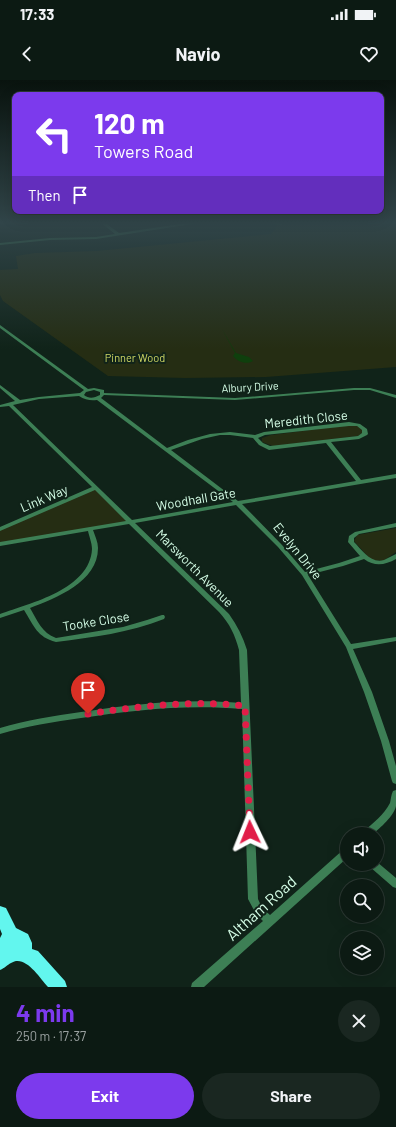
<!DOCTYPE html>
<html lang="en">
<head>
<meta charset="utf-8">
<style>
	body { margin:0; font-family:Barlow,sans-serif; background:#1a2721; color:#f1f3f6; height:100vh; display:flex; flex-direction:column; font-size:15px; white-space:nowrap }
	* { box-sizing:border-box; margin:0 }
	p { font-size:13px; color:#9aa1a0 }
	.icon { flex:none; width:22px; height:22px; fill:none; stroke:currentColor; stroke-width:2; stroke-linecap:round; stroke-linejoin:round }
	.map { position:relative; height:907px; overflow:hidden }
	.side { display:flex; flex-direction:column; background:#0c1a13; flex:1 }
	.side>* { flex:none }
	.banner { position:absolute; left:12px; top:12px; width:372px; height:122px; border-radius:8px; box-shadow:0 4px 16px #0002,0 0 0 1px #2c3833; background:#7c3aed; color:#fff; overflow:hidden }
	.controls { position:absolute; left:340px; top:747px; display:grid; gap:8px }
	.controls a { display:grid; place-items:center; width:44px; height:44px; border-radius:50%; background:#0c1a13; box-shadow:0 4px 16px #0002,0 0 0 1px #2c3833; font-size:20px }
	.pin { position:absolute; display:grid; place-items:center; width:34px; height:34px; color:#fff; margin:-41px -17px; border-radius:50% 50% 50% 0; rotate:-45deg; box-shadow:0 0 4px #0007 }
	.pin .icon { rotate:45deg }
	.me { position:absolute; width:44px; margin:-22px; rotate:358deg; stroke-linejoin:round; filter:drop-shadow(0 0 3px #0008) }
	.turn { display:flex; align-items:center; gap:14px; height:84px; padding:0 16px; font-size:18px }
	.turn .icon { width:52px; height:52px; stroke-width:2.5 }
	.turn b { display:block; font-size:28px; line-height:34px }
	.then { display:flex; align-items:center; height:38px; padding:0 16px; background:#0003; gap:8px; font-size:15px }
	.round { display:grid; place-items:center; flex:none; width:42px; height:42px; border-radius:21px; background:#1a2721 }
	.overview { display:flex; align-items:center; justify-content:space-between; height:68px; padding:0 16px }
	h1 { font-size:24px; font-weight:700; line-height:30px; color:#7c3aed }
	.primary-button { display:flex; gap:8px; margin-top:auto; padding:8px 16px }
	.primary-button a { flex:1; height:46px; border-radius:24px; background:#7c3aed; color:#fff; font-size:16px; font-weight:700; line-height:46px; text-align:center }
	.primary-button a+a { background:#1a2721; color:#f1f3f6 }
	.status { display:flex; justify-content:space-between; align-items:center; height:28px; padding:0 20px; background:#0c1a13; direction:ltr }
	.status svg { height:11px; fill:currentColor }
	header { display:flex; justify-content:space-between; align-items:center; height:52px; padding:0 16px; background:#0c1a13; font-size:18px; font-weight:700 }
	.map>svg:first-child { display:block }
	.green { fill:#252d13 }
	.water { fill:#0f3f0d }
	.lines { fill:none; stroke-linecap:round; stroke-linejoin:round }
	.minor { fill:#3d7f55; fill-rule:evenodd }
	.tertiary { fill:#3d7f55; fill-rule:evenodd }
	.primary { fill:#62f6ee; fill-rule:evenodd }
	.route { stroke:#e11d48; stroke-width:7; stroke-dasharray:0 12.6 }
	.labels { text-anchor:middle; stroke-width:4; stroke-linejoin:round; paint-order:stroke }
	.far-park-label { font-size:11px; fill:#d0d864; stroke:#102319 }
	.far-street-label { font-size:11px; fill:#d4fde6; stroke:#102319 }
	.street-label { font-size:13px; fill:#d4fde6; stroke:#102319 }
	.near-street-label { font-size:16px; fill:#d4fde6; stroke:#102319 }
</style>
</head>
<body>
<div class="status"><b>17:33</b><svg viewBox="0 0 49 12"><path d="M0 12V9h3v3zM5 12V6h3v6zM10 12V3h3v9zM15 12V0h3v12zM26 1h20v11H26zM47 4h2v5h-2z"/></svg></div>
<header><svg class="icon" aria-label="back" viewBox="0 0 24 24"><path d="M15 5l-7 7 7 7"/></svg>Navio<svg class="icon" aria-label="heart" viewBox="0 0 24 24"><path d="M12 20l-8-8c-3-5 5-10 8-4 3-6 11-1 8 4z"/></svg></header>
<div class="map">
<svg width="396" height="907" viewBox="0 0 396 907">
	<rect width="100%" height="100%" fill="#102319"/>
	<!-- green -->
	<g class="green">
		<polygon points="280,142 396,142 396,287 266,297 185,298 108,296 3,221 0,215 0,190 18,189 16,176 35,173 97,171 271,154"/>
		<polygon points="350,345 357,346 362,349 362,353 358,356 273,366 262,362 262,358 271,355"/>
		<polygon points="96,407 131,441 0,464 0,449"/>
		<polygon points="396,448 396,472 383,481 371,480 354,461 357,455"/>
	</g>
	<!-- water -->
	<path class="water" d="M222,249L236,273L249,277L253,281C246,285 238,282 233,276L235,273Z"/>
	<g class="lines">
		<!-- minor -->
		<g class="minor">
			<polygon points="100,142 104,142 119,153 194,142 205,142 96,159 50,160 0,165 0,163 50,158 96,157 115,154"/>
			<polygon points="263,142 276,142 283,144 281,145"/>
			<path d="M0,245L88,309L94,308L104,310V313L235,318L354,308H370L396,315V318L370,310H354L235,320L104,315L101,318L167,368L188,360L210,354L230,352L255,355L264,352L349,342L360,344L367,349L368,354L367,355L359,359L331,362L361,400L396,394V398L242,424L282,465L305,492L339,483L360,476L348,462L349,456L355,452L396,443V447L359,454L354,458V462C362,470 371,484 384,480C388,478 392,476 396,474V479C385,485 375,487 364,479L343,486L308,495L351,564L396,557V561L353,569L372,612L389,661L396,686V704L393,703L392,701L381,661L364,612L346,567L302,495L278,467L236,425L135,443L229,534C237,545 243,557 247,570L258,819L262,828L270,835L344,769L347,768V778L204,907H191L192,903L263,841L256,834L248,819L242,629C187,624 134,630 81,638C54,642 26,646 0,654V648C26,640 54,636 81,632C134,624 187,618 241,623L239,570C235,555 230,544 219,532L129,444L93,450C95,456 98,462 98,468C98,502 56,518 30,528C37,540 42,553 56,558L123,547L147,540L162,535H164L165,537L164,539C129,553 93,557 56,562C37,557 34,546 24,530L0,538V534C31,523 90,509 92,469C92,463 89,456 88,451L0,466V462L126,441L95,410L0,451V447L92,407L9,326L0,327V325L15,321L0,308V305L20,320L39,317L80,313L84,310L0,248ZM94,310L100,312V315C94,318 89,319 84,315L86,312ZM79,316C85,320 91,321 97,320L233,422L132,440L13,325L39,319ZM349,346H357L362,350V353L358,356L270,366L263,363L258,358L265,355ZM220,355H230L253,358L259,365L269,370L326,363L356,401L238,421L171,370L202,359Z"/>
			<path d="M396,710C396,715 396,721 396,726C394,736 380,748 373,754H363L364,751C373,743 384,735 390,723C391,719 391,715 393,711Z"/>
			<polygon points="377,782 396,798 396,808 393,807 370,787 369,784 377,784"/>
		</g>
		<!-- tertiary -->
		<polygon class="tertiary" points="0,142 3,142 0,144"/>
		<!-- primary -->
		<path class="primary" d="M0,826L6,828L16,848L28,854L32,863V869L38,871L65,901L67,907H48C39,897 25,874 11,883C7,885 5,888 0,890V858L2,854L0,849Z"/>
	</g>
	<!-- sky -->
	<linearGradient id="sky" x2="0" y2="1"><stop stop-color="#09130e"/><stop offset="0.53" stop-color="#314549"/><stop offset="1" stop-color="#314549" stop-opacity="0"/></linearGradient>
	<rect width="396" height="269" fill="url(#sky)"/>
	<g class="lines">
		<!-- route -->
		<path class="route" d="M88,634C140,626 192,620 245,626L250,752"/>
	</g>
	<g class="labels">
		<!-- far-park labels -->
		<g class="far-park-label">
			<text x="135" y="282">Pinner Wood</text>
		</g>
		<!-- far-street labels -->
		<g class="far-street-label">
			<text transform="translate(250 307) rotate(-3)" y="4">Albury Drive</text>
		</g>
		<!-- street labels -->
		<g class="street-label">
			<text transform="translate(306 339) rotate(-6)" y="5">Meredith Close</text>
			<text transform="translate(44 418) rotate(-23)" y="5">Link Way</text>
			<text transform="translate(196 419) rotate(-10)" y="5">Woodhall Gate</text>
			<text transform="translate(298 471) rotate(51)" y="5">Evelyn Drive</text>
			<text transform="translate(195 488) rotate(45)" y="5">Marsworth Avenue</text>
			<text transform="translate(96 541) rotate(-9)" y="5">Tooke Close</text>
		</g>
		<!-- near-street labels -->
		<g class="near-street-label">
			<text transform="translate(261 828) rotate(-42)" y="6">Altham Road</text>
		</g>
	</g>
</svg>
<div class="controls">
<a><svg class="icon" aria-label="sound" viewBox="0 0 24 24"><path d="M4 9h4l5-4v14l-5-4H4zM17 9q2 3 0 6"/></svg></a>
<a><svg class="icon" aria-label="search" viewBox="0 0 24 24"><circle cx="10" cy="10" r="6"/><path d="M15 15l6 6"/></svg></a>
<a><svg class="icon" aria-label="layers" viewBox="0 0 24 24"><path d="M12 4l9 5-9 5-9-5zM3 14l9 5 9-5"/></svg></a>
</div>
<div class="pin" style="left:88px;top:634px;background:#d93025"><svg class="icon" aria-label="arrive" viewBox="0 0 24 24"><path d="M6 21V4h12l-3 4 3 4H6"/></svg></div>
<svg class="me" style="left:250px;top:752px" viewBox="-20 -20 40 40"><path d="M0-17L14 15 0 8-14 15z" fill="#e11d48" stroke="#fff" stroke-width="4"/></svg>
<div class="banner">
<div class="turn"><svg class="icon" aria-label="left" viewBox="0 0 24 24"><path d="M17 20v-9H6M10 6l-5 5 5 5"/></svg><div><b>120 m</b>Towers Road</div></div>
<div class="then">Then<svg class="icon" aria-label="arrive" viewBox="0 0 24 24"><path d="M6 21V4h12l-3 4 3 4H6"/></svg></div>
</div>
</div>
<section class="side">
<div class="overview"><div><h1>4 min</h1><p>250 m · 17:37</p></div><a class="round"><svg class="icon" aria-label="close" viewBox="0 0 24 24"><path d="M6 6l12 12M18 6L6 18"/></svg></a></div>
<div class="primary-button"><a>Exit</a><a>Share</a></div>
</section>
</body>
</html>
